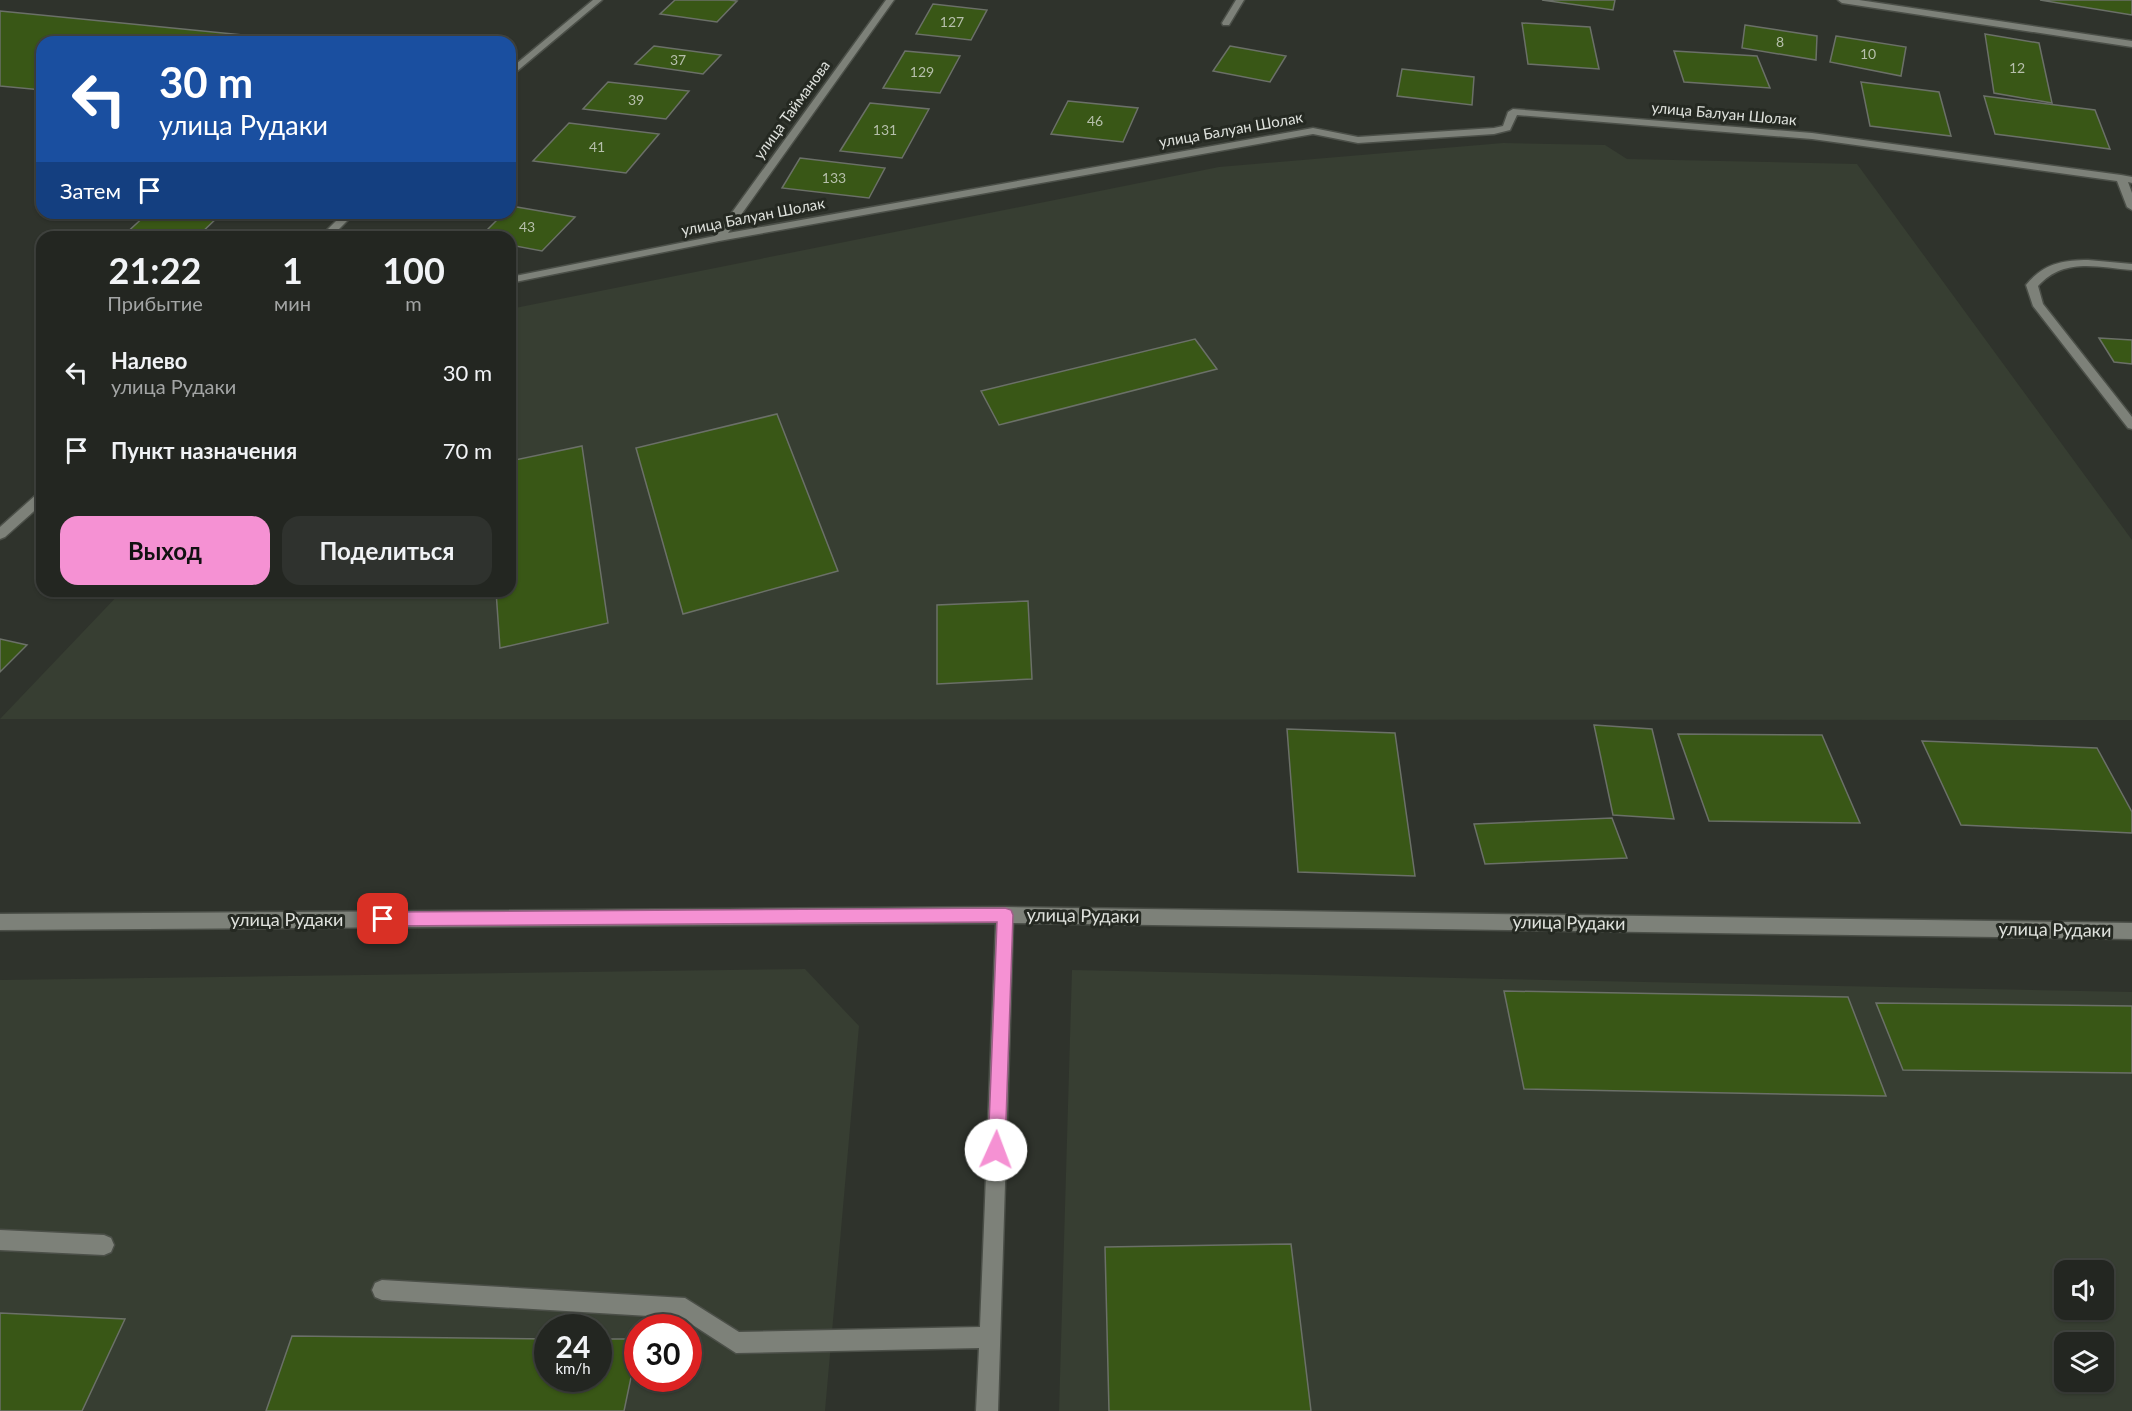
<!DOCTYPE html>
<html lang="ru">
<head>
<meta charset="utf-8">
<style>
	body { margin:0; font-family:Lato,sans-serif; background:#2f322e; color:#f1f3f6; height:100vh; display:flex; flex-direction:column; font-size:22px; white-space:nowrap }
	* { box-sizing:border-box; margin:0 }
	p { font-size:20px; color:#a3a5a5 }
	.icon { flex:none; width:33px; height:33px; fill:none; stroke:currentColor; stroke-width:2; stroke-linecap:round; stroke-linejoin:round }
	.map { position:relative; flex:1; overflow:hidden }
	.drawer { position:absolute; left:36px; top:231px; width:480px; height:366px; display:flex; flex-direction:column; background:#232621; border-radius:18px; box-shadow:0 2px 4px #0004,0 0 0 2px #40433f }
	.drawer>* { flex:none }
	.hud { position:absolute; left:36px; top:36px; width:480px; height:183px; border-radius:18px; box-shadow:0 2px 4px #0004,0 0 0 2px #40433f; background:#1a4fa0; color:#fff; overflow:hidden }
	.tools { position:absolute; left:2054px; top:1260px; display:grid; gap:12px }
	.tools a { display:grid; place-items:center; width:60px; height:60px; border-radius:12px; background:#232621; box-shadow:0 2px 4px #0004,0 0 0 2px #40433f; font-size:30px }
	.speed { position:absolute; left:534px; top:1314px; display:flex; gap:12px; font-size:30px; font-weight:700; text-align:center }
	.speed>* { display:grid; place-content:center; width:78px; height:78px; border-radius:50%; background:#232621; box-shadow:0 2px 4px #0004,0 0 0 2px #40433f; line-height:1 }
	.speed small { font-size:15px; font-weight:400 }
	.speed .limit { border:9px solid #d22; background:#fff; color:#111 }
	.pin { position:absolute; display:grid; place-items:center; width:51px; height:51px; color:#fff; margin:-26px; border-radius:12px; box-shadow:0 3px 9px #0006 }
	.me { position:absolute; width:66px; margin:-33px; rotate:2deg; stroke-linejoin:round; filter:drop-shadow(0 0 4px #0008) }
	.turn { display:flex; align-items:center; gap:21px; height:126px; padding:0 24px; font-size:27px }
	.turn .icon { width:78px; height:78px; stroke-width:2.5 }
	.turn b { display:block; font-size:42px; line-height:51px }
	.then { display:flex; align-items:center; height:57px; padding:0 24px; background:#0003; gap:12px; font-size:22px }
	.eta { display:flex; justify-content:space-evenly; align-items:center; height:102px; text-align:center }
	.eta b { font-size:36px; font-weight:700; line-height:42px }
	.cta { display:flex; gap:12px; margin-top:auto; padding:12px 24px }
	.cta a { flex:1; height:69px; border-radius:18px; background:#f591d3; color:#111; font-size:24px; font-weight:700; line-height:69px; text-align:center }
	.cta a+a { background:#2f322e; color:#f1f3f6 }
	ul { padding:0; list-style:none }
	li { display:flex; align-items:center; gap:18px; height:78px; padding:0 24px }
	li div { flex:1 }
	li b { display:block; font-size:22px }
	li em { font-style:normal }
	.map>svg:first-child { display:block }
	.built { fill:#373e32; fill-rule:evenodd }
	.building { fill:#395716; stroke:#6b7068; stroke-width:1.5 }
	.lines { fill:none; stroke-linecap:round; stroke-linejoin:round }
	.street-casing { stroke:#4b4f48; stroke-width:3 }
	.street { fill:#7d8179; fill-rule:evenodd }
	.route { fill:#f591d3; stroke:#9f5e89; stroke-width:1.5 }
	.labels { text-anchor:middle; stroke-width:6; stroke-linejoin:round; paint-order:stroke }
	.far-number-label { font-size:14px; fill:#b6bfab }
	.far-street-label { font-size:15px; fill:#dfe2dd; stroke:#252922 }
	.street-label { font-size:18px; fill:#dfe2dd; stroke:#252922 }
</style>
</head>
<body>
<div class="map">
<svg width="2132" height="1411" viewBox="0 0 2132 1411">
	<rect width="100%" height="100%" fill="#2f332c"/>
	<!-- built -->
	<g class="built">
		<polygon points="1503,143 1605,145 1627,159 1857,164 2132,540 2132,720 0,719 122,591 510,591 510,309 1219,167"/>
		<path d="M805,969L859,1026L825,1411H0V980ZM548,1328H598V1378H548ZM638,1328H688V1378H638Z"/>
		<path d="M1072,970L2132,992V1411H1059ZM2064,1270H2103V1310H2064ZM2064,1342H2103V1382H2064Z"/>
	</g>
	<!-- building -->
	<g class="building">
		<polygon points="675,0 729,0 737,1 717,22 660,14"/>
		<polygon points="1542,0 1615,0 1613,10"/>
		<polygon points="2040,0 2132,0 2132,15"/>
		<polygon points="933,4 987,10 971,40 916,34"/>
		<polygon points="0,11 285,39 282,42 42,42 42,90 0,86"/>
		<polygon points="1522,23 1590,27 1599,69 1528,64"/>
		<polygon points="1745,25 1817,36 1816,60 1742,48"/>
		<polygon points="1985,34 2039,43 2052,103 1994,93"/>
		<polygon points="1836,36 1906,47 1901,76 1830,62"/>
		<polygon points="654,46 721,55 703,74 635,64"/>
		<polygon points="1230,46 1286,56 1270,82 1213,71"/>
		<polygon points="905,51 960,56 940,93 883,88"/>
		<polygon points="1674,51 1757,56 1770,88 1684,82"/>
		<polygon points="1402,69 1474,77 1472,105 1397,96"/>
		<polygon points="608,82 689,91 666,119 583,109"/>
		<polygon points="1861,82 1939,92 1951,136 1870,126"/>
		<polygon points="1984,96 2095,110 2110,149 1995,134"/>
		<polygon points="1068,101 1138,108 1123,142 1051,134"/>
		<polygon points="870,103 929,109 902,158 840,151"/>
		<polygon points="569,123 659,134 626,173 533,161"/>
		<polygon points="800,158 885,168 869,198 782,188"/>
		<polygon points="511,206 575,217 542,251 510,245 510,237 480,237 504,213 510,213"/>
		<polygon points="148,213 213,213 221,214 197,237 122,237"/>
		<polygon points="2099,338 2132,340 2132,364 2114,362"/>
		<polygon points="1195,339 1217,369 999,425 981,391"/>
		<polygon points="777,414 838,571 683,614 636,448"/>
		<polygon points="582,446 608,623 500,648 496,591 510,591 510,461"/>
		<polygon points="1028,601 1032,679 937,684 937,605"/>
		<polygon points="0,639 27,645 0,672"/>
		<polygon points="1594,725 1652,729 1674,819 1613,815"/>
		<polygon points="1287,729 1395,733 1415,876 1298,872"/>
		<polygon points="1678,734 1822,735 1860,823 1709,821"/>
		<polygon points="1922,741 2097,748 2132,812 2132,833 1961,825"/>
		<polygon points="1612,818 1627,858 1485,864 1474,824"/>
		<polygon points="1504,991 1848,997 1886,1096 1524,1089"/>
		<polygon points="1876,1003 2132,1006 2132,1073 1903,1070"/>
		<polygon points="1291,1244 1311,1411 1109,1411 1105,1247"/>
		<polygon points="0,1313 125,1319 82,1411 0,1411"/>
		<polygon points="292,1336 548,1339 548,1378 598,1378 598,1339 638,1339 638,1344 624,1411 266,1411"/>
	</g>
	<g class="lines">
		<!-- street casing -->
		<g class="street-casing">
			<g id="street">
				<polygon points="593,0 602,0 510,77 510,69"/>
				<polygon points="886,0 894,0 728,233 1313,128 1358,137 1494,128 1503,126 1508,112 1513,109 1812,133 2121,175 2132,177 2132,183 2128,182 2132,193 2132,210 2127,207 2117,181 1812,139 1517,115 1510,130 1494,134 1358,143 1313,134 719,241 510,283 510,277 715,236"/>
				<polygon points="1236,0 1244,0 1229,25 1223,25 1222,23"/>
				<polygon points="1838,0 1859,0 2132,41 2132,47 1842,3"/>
				<polygon points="344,213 355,213 331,237 320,237"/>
				<path d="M2088,260L2132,264V270C2097,267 2064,257 2038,286L2043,304L2132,417V429L2128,428L2033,306L2026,285C2043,264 2062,260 2088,260Z"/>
				<polygon points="42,493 42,504 5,537 0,539 0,527 37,494"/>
				<polygon points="1005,907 2132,923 2132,939 1013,923 998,1411 976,1411 979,1348 736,1353 682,1318 382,1300 375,1297 372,1290 375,1283 382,1280 685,1298 739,1332 980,1327 996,923 0,930 0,914"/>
				<polygon points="0,1230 104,1235 111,1238 114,1245 111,1252 104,1255 0,1250"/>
			</g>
		</g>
		<!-- street -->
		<use href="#street" class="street"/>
	</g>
	<!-- route -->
	<polygon class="route" points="1005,908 1011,910 1013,915 1005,1150 1003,1156 996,1158 990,1156 988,1150 997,922 383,926 377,924 375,919 377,914 383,912"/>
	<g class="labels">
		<!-- far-number labels -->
		<g class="far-number-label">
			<text x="952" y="27">127</text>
			<text x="1780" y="47">8</text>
			<text x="1868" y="59">10</text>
			<text x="678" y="65">37</text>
			<text x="2017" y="73">12</text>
			<text x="922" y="77">129</text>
			<text x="636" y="105">39</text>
			<text x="1095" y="126">46</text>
			<text x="885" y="135">131</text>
			<text x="597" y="152">41</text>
			<text x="834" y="183">133</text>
			<text x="527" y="232">43</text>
		</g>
		<!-- far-street labels -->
		<g class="far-street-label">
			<text transform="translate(792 110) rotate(-54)" y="5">улица Тайманова</text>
			<text transform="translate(1724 114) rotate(5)" y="5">улица Балуан Шолак</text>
			<text transform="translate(1231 130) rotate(-10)" y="5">улица Балуан Шолак</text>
			<text transform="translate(753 217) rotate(-11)" y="5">улица Балуан Шолак</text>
		</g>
		<!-- street labels -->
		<g class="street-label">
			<text transform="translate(1083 916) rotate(1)" y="6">улица Рудаки</text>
			<text x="287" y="926">улица Рудаки</text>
			<text transform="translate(1569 923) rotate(1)" y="6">улица Рудаки</text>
			<text transform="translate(2055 930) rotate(1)" y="6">улица Рудаки</text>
		</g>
	</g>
</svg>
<div class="tools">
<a><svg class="icon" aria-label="sound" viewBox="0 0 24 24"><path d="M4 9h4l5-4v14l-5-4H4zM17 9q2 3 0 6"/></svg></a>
<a><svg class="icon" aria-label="layers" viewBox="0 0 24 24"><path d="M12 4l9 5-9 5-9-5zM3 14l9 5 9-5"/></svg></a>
</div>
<div class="speed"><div>24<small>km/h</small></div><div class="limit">30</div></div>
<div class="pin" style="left:383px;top:919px;background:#d93025"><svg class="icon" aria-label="arrive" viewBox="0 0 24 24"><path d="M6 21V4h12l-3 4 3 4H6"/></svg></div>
<svg class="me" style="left:996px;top:1150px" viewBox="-20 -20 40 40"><circle r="19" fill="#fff"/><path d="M0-13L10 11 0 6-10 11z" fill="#f591d3"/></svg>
<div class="hud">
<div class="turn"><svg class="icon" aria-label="left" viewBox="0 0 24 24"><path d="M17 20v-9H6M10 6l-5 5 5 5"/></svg><div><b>30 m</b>улица Рудаки</div></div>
<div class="then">Затем<svg class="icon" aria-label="arrive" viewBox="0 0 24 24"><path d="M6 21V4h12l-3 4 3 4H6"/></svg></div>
</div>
<section class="drawer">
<div class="eta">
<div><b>21:22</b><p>Прибытие</p></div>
<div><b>1</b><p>мин</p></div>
<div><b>100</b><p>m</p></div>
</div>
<ul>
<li><svg class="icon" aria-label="left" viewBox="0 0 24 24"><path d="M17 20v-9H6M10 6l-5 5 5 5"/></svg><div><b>Налево</b><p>улица Рудаки</p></div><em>30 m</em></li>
<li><svg class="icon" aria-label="arrive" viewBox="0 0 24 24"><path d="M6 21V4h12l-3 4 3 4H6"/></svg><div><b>Пункт назначения</b></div><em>70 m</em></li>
</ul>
<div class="cta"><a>Выход</a><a>Поделиться</a></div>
</section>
</div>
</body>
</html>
